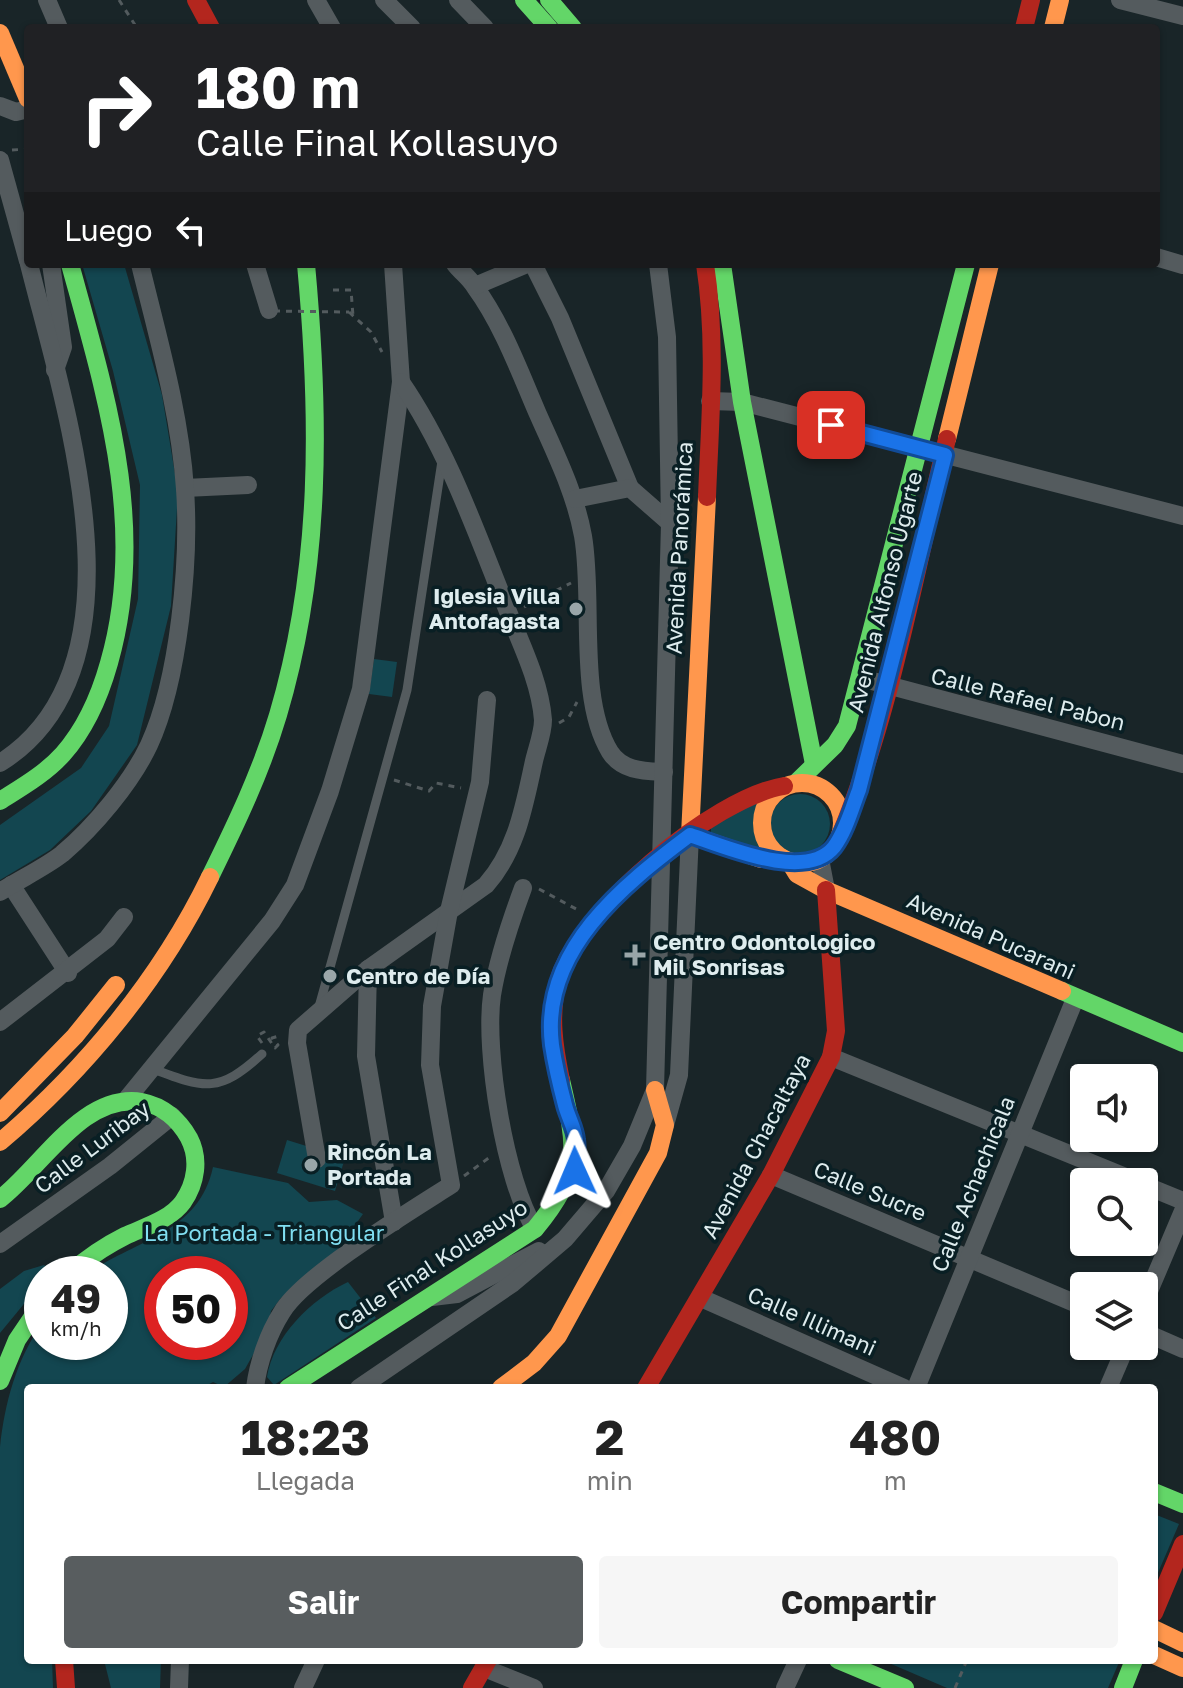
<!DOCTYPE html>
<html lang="es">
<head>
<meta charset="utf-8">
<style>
	body { margin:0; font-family:"Golos Text",sans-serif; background:#f6f6f6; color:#222; height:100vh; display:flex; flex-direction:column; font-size:30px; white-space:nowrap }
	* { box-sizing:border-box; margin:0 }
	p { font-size:26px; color:#767676 }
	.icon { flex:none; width:44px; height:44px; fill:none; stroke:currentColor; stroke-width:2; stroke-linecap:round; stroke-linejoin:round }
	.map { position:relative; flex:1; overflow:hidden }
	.side { position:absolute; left:24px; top:1384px; width:1134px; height:280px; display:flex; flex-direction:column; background:#fff; border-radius:8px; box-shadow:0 2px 6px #0004 }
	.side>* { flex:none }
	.banner { position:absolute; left:24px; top:24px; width:1136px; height:244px; border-radius:8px; box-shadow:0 2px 6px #0004; background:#202124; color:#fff; overflow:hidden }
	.tools { position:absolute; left:1070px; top:1064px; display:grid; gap:16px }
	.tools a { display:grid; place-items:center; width:88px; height:88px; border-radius:8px; background:#fff; box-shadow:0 2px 6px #0004; font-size:40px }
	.speed { position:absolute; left:24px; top:1256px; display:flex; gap:16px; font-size:40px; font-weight:700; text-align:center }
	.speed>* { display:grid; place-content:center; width:104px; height:104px; border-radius:50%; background:#fff; box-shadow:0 2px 6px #0004; line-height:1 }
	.speed small { font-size:20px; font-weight:400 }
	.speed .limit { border:12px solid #d22; background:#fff; color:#111 }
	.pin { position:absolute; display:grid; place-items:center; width:68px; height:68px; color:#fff; margin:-34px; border-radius:16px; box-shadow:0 4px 12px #0006 }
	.me { position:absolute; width:88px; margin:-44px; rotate:359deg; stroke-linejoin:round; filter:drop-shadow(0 0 6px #0008) }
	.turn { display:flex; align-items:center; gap:28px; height:168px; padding:0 40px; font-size:36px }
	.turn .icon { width:104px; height:104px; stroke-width:2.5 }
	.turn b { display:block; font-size:56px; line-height:68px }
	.then { display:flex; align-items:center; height:76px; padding:0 40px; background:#0003; gap:16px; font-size:30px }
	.eta { display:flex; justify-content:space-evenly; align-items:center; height:136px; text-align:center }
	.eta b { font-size:48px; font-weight:700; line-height:56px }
	.cta { display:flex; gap:16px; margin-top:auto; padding:16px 40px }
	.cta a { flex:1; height:92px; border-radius:8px; background:#585d5f; color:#fff; font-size:32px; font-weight:700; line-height:92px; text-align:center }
	.cta a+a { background:#f6f6f6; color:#222 }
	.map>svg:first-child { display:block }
	.green { fill:#134650; fill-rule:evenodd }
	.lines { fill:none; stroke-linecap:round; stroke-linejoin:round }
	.path { stroke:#535b5e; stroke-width:3; stroke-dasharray:6 6; stroke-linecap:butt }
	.lane { stroke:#545b5e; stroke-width:9 }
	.street { stroke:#545b5e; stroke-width:18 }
	.fast { stroke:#63d668; stroke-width:18 }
	.slow { stroke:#ff974d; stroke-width:18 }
	.jam { stroke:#b3261e; stroke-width:18 }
	.path-bridge { stroke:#535b5e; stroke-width:3; stroke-dasharray:6 6; stroke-linecap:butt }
	.route-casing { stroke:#114b97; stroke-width:20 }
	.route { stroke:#1a73e8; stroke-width:14 }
	.poi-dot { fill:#99a6a9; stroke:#091f24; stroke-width:3 }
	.labels { text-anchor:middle; stroke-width:7; stroke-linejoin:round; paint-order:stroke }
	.street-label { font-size:22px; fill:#deecee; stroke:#091f24 }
	.poi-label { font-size:22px; font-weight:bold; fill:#deecee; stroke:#091f24; text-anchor:start }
	.park-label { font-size:22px; fill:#80def1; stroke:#091f24 }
</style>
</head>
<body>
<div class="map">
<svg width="1183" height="1688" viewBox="0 0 1183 1688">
	<rect width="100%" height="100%" fill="#192528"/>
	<!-- green -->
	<g class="green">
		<polygon points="82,264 124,264 162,395 178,492 171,606 137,745 91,811 50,850 0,880 0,825 81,768 109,726 138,599 140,485 113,371"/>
		<polygon points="374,659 397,662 392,697 369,694"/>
		<polygon points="761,792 756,822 769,856 711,835 711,819"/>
		<circle cx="800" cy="824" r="30"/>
		<polygon points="287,1140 345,1158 335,1191 277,1173"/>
		<path d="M213,1167L288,1183L309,1202L337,1200L363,1214L330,1260L281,1298L271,1311L268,1328L245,1369L224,1387L213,1382L202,1388H28V1660H52L53,1688H0V1447C5,1402 16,1361 42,1323V1342H110V1274H87C135,1240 199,1233 213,1167ZM162,1274H230V1342H162Z"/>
		<polygon points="44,1265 52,1271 42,1274 42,1282 0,1333 0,1289 24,1271"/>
		<path d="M348,1282L376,1318L274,1385L267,1377C273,1337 311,1299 348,1282Z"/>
		<polygon points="1154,1514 1179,1524 1154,1582"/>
		<polygon points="104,1660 161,1660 160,1688 111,1688"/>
		<polygon points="882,1660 1120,1660 1108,1688 947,1688"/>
	</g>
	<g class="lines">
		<!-- path -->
		<g class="path">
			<polyline points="119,0 137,28"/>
			<polyline points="12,150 28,149"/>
			<polyline points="333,290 351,290 353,316"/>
			<polyline points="349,312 371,332 382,352"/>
			<polyline points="524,607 571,583"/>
			<polyline points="559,723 569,717 577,702"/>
			<polyline points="394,780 429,791 436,783 461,788"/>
			<polyline points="539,889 578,910"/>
			<polyline points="262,1043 257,1036 264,1032 275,1048 278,1045 272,1038 282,1035"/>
			<polyline points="464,1176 490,1157"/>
			<polyline points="955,1688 967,1660"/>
		</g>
		<!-- lane -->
		<g class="lane">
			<polyline points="319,1007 407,690 442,461"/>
			<path d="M153,1069C206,1089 219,1093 262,1054"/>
		</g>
		<!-- street -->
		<g class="street">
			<polyline points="47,0 59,28"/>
			<polyline points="316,0 332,28"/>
			<polyline points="384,0 412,28"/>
			<polyline points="458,0 485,28"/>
			<polyline points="1120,0 1183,16"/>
			<polyline points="0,106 16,112 28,109"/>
			<polyline points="0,160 28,261"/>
			<polyline points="1156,257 1183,265"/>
			<polyline points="51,264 63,347 55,370"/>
			<polyline points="255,264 269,310"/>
			<path d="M455,264C461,272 470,278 475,287C502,324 519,370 537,412C555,453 575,492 583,536C594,599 577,698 610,752C622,771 644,771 664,772"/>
			<polyline points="533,264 560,318 630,488"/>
			<polyline points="475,286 527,264"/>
			<polyline points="710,401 742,402 1183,516"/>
			<polyline points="185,488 248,485"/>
			<polyline points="575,499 630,488 670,523"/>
			<polyline points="861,678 1183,764"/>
			<path d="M0,763C154,666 63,402 29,264"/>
			<polyline points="820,859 826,890"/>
			<polyline points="11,885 68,973"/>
			<path d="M523,888C510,923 498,958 492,995C484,1051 505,1181 535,1229"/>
			<path d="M0,892C20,879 44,868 62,854C94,827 131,783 149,745C179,680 190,561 185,489C180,413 158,338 140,264"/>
			<polyline points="368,969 366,1056 394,1222"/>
			<polyline points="0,1022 107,939 124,917"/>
			<polyline points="831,1057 1138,1182"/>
			<polyline points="126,1100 272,921 295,885 330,791 361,689 401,382 393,264"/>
			<polyline points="665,1125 679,1075 690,835"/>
			<path d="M317,1159L297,1043L298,1030L368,969L486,885C517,850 524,806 534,761C537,748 543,733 543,720C540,680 519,640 505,604C475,529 447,449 401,382"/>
			<polyline points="771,1175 1084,1307"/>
			<polyline points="1144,1185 1183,1201"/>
			<polyline points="0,1244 110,1166 172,1116"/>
			<polyline points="432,1297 457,1294 539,1251"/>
			<polyline points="701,1298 904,1388"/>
			<polyline points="1144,1303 1183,1211"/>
			<polyline points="1144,1332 1183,1349"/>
			<path d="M255,1388C258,1363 268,1334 282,1312C303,1276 412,1210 451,1185L430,1065L432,1006L449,911L480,782L487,700"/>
			<polyline points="359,1388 513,1283 565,1239 606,1191 632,1146 655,1090 670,523 667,337 658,264"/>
			<polyline points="916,1388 1075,999"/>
			<polyline points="1108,1388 1126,1346"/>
			<polyline points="484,1668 534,1688"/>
			<polyline points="179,1688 180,1660"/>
			<polyline points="303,1688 316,1660"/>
			<polyline points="785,1688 798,1660"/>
		</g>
		<!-- fast -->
		<g class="fast">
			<polyline points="524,0 549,28"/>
			<polyline points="549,0 573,28"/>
			<polyline points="722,264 742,402 814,764"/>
			<polyline points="797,782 835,745 847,726 966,264"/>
			<path d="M0,801C22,787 45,774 63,754C86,728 100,695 109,663C148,527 106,395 70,264"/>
			<path d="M210,877C236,824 261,772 278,715C322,567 320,416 306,264"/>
			<polyline points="1062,991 1183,1043"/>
			<path d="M0,1199C41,1168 83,1092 142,1102C163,1106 179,1120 189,1138C200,1159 196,1183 183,1202C170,1220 144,1227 125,1236C105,1246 86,1259 69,1274"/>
			<polyline points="0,1381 17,1340 42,1303"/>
			<path d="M288,1388L535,1229C582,1172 577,1148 561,1080"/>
			<polyline points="1154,1492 1183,1504"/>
			<polyline points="838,1660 905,1688"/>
			<polyline points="1123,1688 1134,1660"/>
		</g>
		<!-- slow -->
		<g class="slow">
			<polyline points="1053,28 1060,0"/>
			<polyline points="0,33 28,99"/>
			<polyline points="947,439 990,264"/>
			<circle cx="802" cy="823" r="40"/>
			<polyline points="690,835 707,497"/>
			<polyline points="690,835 761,859 782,858"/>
			<polyline points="789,861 797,874 826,890 1062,991"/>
			<polyline points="0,1113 75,1036 116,985"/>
			<path d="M0,1142C85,1070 161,978 210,877"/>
			<polyline points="501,1388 534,1363 558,1336 658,1153 665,1125 655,1090"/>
			<polyline points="1154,1629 1183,1643"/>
			<polyline points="1154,1655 1183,1668"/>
		</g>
		<!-- jam -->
		<g class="jam">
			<polyline points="196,0 211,28"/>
			<polyline points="1024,28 1031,0"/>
			<path d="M705,264C717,342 710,419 707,497"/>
			<path d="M840,836C892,710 915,571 947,439"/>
			<path d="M561,1080C554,1047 549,1014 558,982C577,912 713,798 784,786"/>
			<polyline points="646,1388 771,1175 831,1057 836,1031 826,890"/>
			<polyline points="1154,1613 1183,1544"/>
			<polyline points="64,1660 66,1688"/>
			<polyline points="472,1688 488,1660"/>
		</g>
		<!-- path-bridge -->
		<polyline class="path-bridge" points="274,311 349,312"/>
	</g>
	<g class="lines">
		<!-- route casing -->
		<g class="route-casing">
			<path id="route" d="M575,1171C575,1161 578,1150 576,1140C575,1128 568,1117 565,1105C560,1086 555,1065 552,1045C540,951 623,885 690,835C726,847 806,882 834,847C846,831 852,808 859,790L945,455L831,425"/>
		</g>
		<!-- route -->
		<use href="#route" class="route"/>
	</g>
	<!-- markers -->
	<g class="poi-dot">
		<circle cx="576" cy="609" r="8"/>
		<path d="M631 943h8v8h8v8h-8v8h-8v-8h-8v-8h8z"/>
		<circle cx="330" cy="976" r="8"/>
		<circle cx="311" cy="1165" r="8"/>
	</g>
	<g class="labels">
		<!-- street labels -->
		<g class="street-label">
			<text transform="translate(679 548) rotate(-87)" y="8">Avenida Panorámica</text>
			<text transform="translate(885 592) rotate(-76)" y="8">Avenida Alfonso Ugarte</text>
			<text transform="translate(1028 699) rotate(14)" y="8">Calle Rafael Pabon</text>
			<text transform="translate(991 936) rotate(24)" y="8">Avenida Pucarani</text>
			<text transform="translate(756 1146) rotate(-62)" y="8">Avenida Chacaltaya</text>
			<text transform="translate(92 1147) rotate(-37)" y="8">Calle Luribay</text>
			<text transform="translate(973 1184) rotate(-68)" y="8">Calle Achachicala</text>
			<text transform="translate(870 1191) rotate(23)" y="8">Calle Sucre</text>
			<text transform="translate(432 1265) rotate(-33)" y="8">Calle Final Kollasuyo</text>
			<text transform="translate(812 1321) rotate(24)" y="8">Calle Illimani</text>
		</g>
		<!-- poi labels -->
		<g class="poi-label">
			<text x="560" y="604" text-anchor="end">Iglesia Villa<tspan x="560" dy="25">Antofagasta</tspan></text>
			<text x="653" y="950">Centro Odontologico<tspan x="653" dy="25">Mil Sonrisas</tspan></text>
			<text x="346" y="984">Centro de Día</text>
			<text x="327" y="1160">Rincón La<tspan x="327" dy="25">Portada</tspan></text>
		</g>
		<!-- park labels -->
		<g class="park-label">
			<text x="264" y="1241">La Portada - Triangular</text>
		</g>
	</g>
</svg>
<div class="tools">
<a><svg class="icon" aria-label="sound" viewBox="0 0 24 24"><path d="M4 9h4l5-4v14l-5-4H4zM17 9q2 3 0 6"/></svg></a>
<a><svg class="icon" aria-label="search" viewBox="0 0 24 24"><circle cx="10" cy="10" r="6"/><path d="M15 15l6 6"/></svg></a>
<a><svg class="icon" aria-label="layers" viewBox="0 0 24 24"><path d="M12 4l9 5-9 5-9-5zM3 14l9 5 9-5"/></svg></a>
</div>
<div class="speed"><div>49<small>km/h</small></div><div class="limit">50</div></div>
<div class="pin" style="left:831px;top:425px;background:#d93025"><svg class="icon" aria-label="arrive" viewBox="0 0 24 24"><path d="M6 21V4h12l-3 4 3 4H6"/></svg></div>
<svg class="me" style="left:575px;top:1171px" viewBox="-20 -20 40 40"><path d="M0-17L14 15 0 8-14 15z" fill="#1a73e8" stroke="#fff" stroke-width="4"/></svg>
<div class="banner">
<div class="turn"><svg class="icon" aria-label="right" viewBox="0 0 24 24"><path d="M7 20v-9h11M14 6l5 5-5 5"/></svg><div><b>180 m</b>Calle Final Kollasuyo</div></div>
<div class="then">Luego<svg class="icon" aria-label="left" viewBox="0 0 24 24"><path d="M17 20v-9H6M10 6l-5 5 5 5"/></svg></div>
</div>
<section class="side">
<div class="eta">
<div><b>18:23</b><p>Llegada</p></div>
<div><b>2</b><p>min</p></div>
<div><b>480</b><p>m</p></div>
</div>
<div class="cta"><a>Salir</a><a>Compartir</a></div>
</section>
</div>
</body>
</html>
